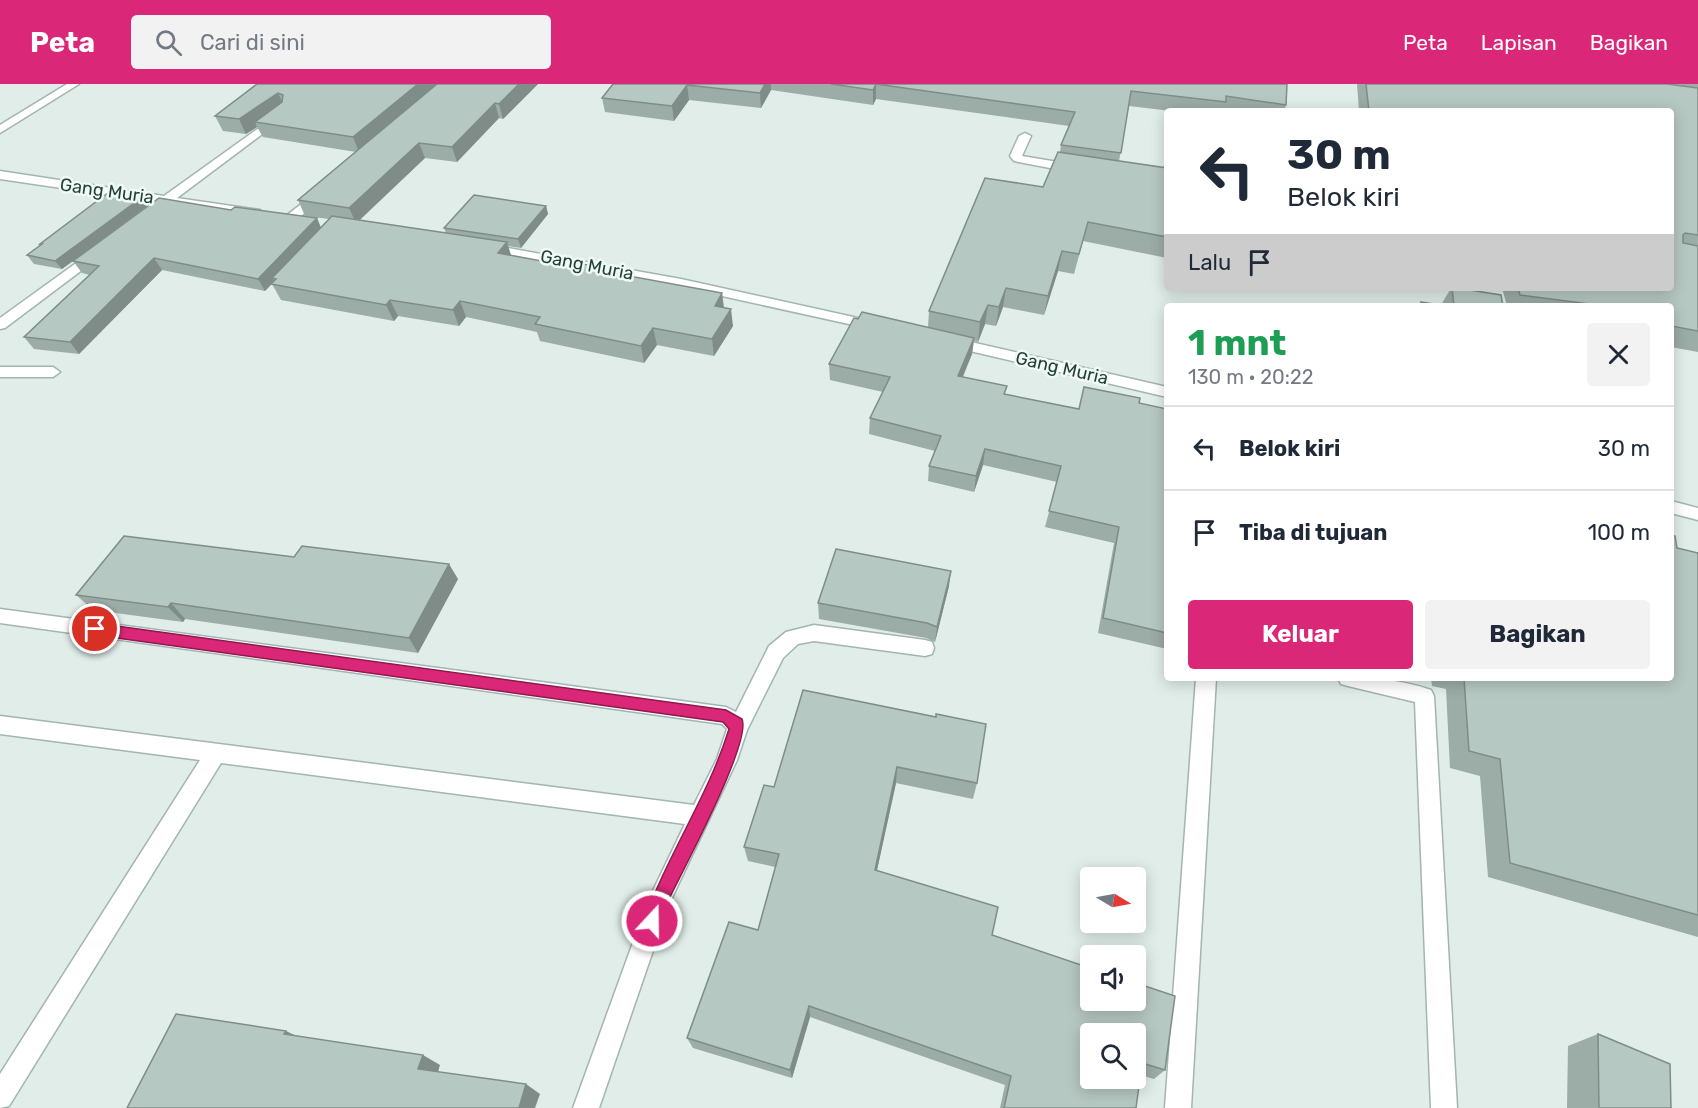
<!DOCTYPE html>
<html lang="id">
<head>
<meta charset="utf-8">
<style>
	body { margin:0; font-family:Rubik,sans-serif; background:#f2f2f3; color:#1f2937; height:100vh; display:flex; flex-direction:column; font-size:22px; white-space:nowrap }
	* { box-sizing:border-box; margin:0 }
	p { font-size:20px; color:#747a83 }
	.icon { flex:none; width:33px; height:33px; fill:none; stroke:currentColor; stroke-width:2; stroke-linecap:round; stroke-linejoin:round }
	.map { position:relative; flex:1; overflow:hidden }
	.details { position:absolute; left:1164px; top:219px; width:510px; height:378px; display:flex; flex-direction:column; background:#fff; border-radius:6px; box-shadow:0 3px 15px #0003 }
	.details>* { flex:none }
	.hud { position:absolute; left:1164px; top:24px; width:510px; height:183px; border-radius:6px; box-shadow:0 3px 15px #0003; background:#fff; color:#1f2937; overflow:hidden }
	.needle { width:39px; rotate:100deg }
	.tools { position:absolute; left:1080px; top:783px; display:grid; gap:12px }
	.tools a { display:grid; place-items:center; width:66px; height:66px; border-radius:6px; background:#fff; box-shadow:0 3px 15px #0003; font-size:30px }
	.pin { position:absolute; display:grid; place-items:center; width:51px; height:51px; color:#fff; margin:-26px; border:3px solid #fff; border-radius:50%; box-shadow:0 2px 6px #0007 }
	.me { position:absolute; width:66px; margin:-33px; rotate:21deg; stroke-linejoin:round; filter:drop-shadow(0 0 4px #0008) }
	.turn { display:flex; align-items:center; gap:21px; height:126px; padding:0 24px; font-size:27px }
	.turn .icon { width:78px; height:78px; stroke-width:2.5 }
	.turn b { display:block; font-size:42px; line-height:51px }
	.then { display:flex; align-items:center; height:57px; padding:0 24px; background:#0003; gap:12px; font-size:22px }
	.round { display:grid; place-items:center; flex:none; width:63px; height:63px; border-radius:6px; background:#f2f2f3 }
	.headline { display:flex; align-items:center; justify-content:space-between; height:102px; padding:0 24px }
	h1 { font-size:36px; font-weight:700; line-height:45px; color:#1e9e55 }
	.button { display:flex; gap:12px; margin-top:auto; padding:12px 24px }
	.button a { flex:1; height:69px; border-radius:6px; background:#db2777; color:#fff; font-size:24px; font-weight:700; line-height:69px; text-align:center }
	.button a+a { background:#f2f2f3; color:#1f2937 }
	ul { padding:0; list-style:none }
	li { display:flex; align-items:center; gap:18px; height:84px; padding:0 24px; border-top:2px solid #e0e1e3 }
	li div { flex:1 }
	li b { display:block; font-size:22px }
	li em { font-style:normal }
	header { display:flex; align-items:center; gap:36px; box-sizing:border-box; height:84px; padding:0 30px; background:#db2777; color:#fff }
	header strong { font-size:28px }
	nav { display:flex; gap:33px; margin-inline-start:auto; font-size:21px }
	.search { width:420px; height:54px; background:#f2f2f3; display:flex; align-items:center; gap:15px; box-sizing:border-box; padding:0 21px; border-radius:6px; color:#747a83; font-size:22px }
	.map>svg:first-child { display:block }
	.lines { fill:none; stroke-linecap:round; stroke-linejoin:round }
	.minor-casing { stroke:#a2b5b0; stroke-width:3 }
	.minor { fill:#fff; fill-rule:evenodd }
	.wall { fill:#9caca6 }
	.shaded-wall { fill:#7f8c87 }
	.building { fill:#b5c8c1; stroke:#7f8c87; stroke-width:1.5; fill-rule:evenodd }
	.route { fill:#db2777; stroke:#8e194d; stroke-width:1.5 }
	.labels { text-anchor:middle; stroke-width:5; stroke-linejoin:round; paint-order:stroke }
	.far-street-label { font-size:18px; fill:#1f3f38; stroke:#f1f9f5 }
</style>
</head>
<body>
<header>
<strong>Peta</strong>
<div class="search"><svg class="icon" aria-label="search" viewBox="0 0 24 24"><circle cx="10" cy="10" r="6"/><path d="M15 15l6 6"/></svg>Cari di sini</div>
<nav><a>Peta</a><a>Lapisan</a><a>Bagikan</a></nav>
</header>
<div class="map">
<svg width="1698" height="1024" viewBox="0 0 1698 1024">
	<rect width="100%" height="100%" fill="#e0ede8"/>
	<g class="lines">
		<!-- minor casing -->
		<g class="minor-casing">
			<g id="minor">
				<polygon points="67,0 79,0 0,49 0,41"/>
				<polygon points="277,31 281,32 281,36 177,114 260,126 262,129 256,133 169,120 158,122 157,118 0,95 0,87 164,112"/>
				<polygon points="1025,49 1031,52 1022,72 1076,81 1082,85 1076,89 1014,77 1010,72 1019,52"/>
				<polygon points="321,105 327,109 325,112 295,137 287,137 285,134 287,131"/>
				<polygon points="485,160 681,195 876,238 883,242 876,246 681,203 480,167 478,164"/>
				<polygon points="97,164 104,168 102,171 5,244 0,245 0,234"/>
				<polygon points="949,253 1167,303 1167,313 944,261 942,258 944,255"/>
				<polygon points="0,283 53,283 60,288 53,293 0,293"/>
				<polygon points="1671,417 1698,424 1698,436 1671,429"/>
				<polygon points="0,525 726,623 736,628 769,562 786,548 814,541 925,556 932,558 934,564 932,570 925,572 814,557 798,560 783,574 747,646 737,676 669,820 599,1024 573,1024 648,817 685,740 221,679 9,1022 0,1024 0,990 200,676 0,650 0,632 694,721 717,675 727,645 722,640 0,539"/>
				<polygon points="1196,594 1216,594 1191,1024 1165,1024"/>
				<path d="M1338,594C1371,594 1400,595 1431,606L1434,612L1457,1024H1431L1415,618L1348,602L1341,600Z"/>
			</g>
		</g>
		<!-- minor -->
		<use href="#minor" class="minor"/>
	</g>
	<!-- wall -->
	<g class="wall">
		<polygon points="257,0 538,0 503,35 499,34 457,78 425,74 360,136 446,149 444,144 546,122 548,130 521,164 508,162 511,171 579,184 631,189 631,193 722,209 724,224 733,242 714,272 657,261 644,279 540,257 537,248 466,233 459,242 398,232 394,237 281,216 272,200 265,207 162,186 79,270 34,265 24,253 90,191 82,189 73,177 321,143 329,135 305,132 298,116 356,68 263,53 257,43 246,50 223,47 215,32"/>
		<polygon points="613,0 1287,0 1286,21 1284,27 1171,27 1129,22 1119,77 1167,84 1167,174 1083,157 1074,190 1058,187 1044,231 1003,223 996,242 985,240 978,258 974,257 972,270 963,293 1005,310 1079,325 1139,319 1167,325 1167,565 1098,549 1114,459 1045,443 1057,398 983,381 974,408 928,397 929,382 935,367 869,350 870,334 883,308 830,296 829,280 928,243 929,227 1043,103 1060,68 1061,61 1069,42 876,15 873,21 771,6 761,24 689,16 674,37 605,28 602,14"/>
		<polygon points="1357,0 1698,0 1698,268 1671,263 1671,222 1507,222 1502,204 1671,204 1671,27 1359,27"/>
		<polygon points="141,114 147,122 62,185 34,180 27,171 41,161 40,160"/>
		<polygon points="1451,204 1457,204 1503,222 1418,222 1421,218 1441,221"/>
		<polygon points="1677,464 1698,469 1698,853 1488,793 1480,692 1450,684 1446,605 1432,602 1431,594 1671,594"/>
		<polygon points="458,495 418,569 185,535 183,538 93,526 76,511"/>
		<polygon points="949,502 935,558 926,554 819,535 818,519"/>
		<polygon points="936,633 977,699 973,715 896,699 877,786 992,851 1165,986 1154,995 1140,991 1136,1024 1000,1024 1005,1001 810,933 792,994 693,964 687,954 758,846 775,783 748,777 744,763 774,703"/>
		<polygon points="1598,950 1671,1024 1567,1024 1568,962"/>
	</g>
	<!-- shaded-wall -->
	<g class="shaded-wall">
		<polygon points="418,0 441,0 359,68 353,53"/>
		<polygon points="519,0 538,0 503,35 499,20"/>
		<polygon points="765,0 771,0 771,6 761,24 760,9"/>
		<polygon points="876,0 876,15 873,21 873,6"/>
		<polygon points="687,1 689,16 674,37 672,22"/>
		<polygon points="278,9 285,24 255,38 257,43 246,50 239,35"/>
		<polygon points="495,19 499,34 457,78 452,63"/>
		<polygon points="419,59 425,74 356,139 349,124"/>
		<polygon points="141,114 147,122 62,185 55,177"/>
		<polygon points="546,122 548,130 521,164 518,155"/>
		<polygon points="317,134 322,146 272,194 274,197 265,207 258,195"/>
		<polygon points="507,158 512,175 498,169"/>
		<polygon points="1062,167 1058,187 1044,231 1048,212"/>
		<polygon points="154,174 162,186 79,270 70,258"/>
		<polygon points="1006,204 1003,223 996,242 999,223"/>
		<polygon points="722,209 724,226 715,222"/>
		<polygon points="390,216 398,232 394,237 386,221"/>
		<polygon points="460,217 466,233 459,242 453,226"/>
		<polygon points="988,221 985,240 978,258 980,238"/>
		<polygon points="731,225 733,242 714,272 712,255"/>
		<polygon points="653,244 657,261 644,279 641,262"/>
		<polygon points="974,254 972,270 956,308 958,292"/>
		<polygon points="985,365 983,381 974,408 976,392"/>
		<polygon points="449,480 458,495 418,569 409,554"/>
		<polygon points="951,487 949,502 935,558 937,543"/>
		<polygon points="171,519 185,535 183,538 168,523"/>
		<polygon points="897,683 896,699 874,800 875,786"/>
		<polygon points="809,922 810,933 792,994 790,986"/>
		<polygon points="286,947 309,958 284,950"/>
		<polygon points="423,971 440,981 436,995 418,985"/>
		<polygon points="526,1000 540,1010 535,1024 519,1024"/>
	</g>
	<!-- building -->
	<g class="building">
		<polygon points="257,0 418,0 353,53 255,38 282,18 283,11 278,9 239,35 215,32"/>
		<polygon points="437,0 519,0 499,20 495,19 452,63 419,59 349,124 298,116"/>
		<polygon points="613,0 765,0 760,9 687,1 672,22 602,14"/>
		<polygon points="831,0 1287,0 1286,21 1226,12 1226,18 1131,7 1121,69 1061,61 1075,28 876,0 873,6"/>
		<polygon points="1366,0 1667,0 1698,4 1698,151 1685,149 1683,151 1683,159 1698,162 1698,247 1671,242 1671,222 1605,222 1520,211 1518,204 1671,204 1671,27 1369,27"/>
		<polygon points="1058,68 1167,84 1167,153 1088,138 1079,170 1062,167 1048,212 1006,204 999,223 988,221 980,238 929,227 985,94 1043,103"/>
		<polygon points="109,108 141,114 55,177 27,171 42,160 40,160"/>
		<polygon points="474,111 546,122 518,155 444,144"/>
		<polygon points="159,114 231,126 235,123 317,134 258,195 154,174 70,258 24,253 99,182 73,177"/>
		<polygon points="332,132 507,158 498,169 579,184 583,180 631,189 629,192 722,209 715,222 731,225 712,255 653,244 641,262 535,240 540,233 460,217 453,226 390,216 386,221 271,200 276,195 272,194"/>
		<polygon points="1452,204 1457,204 1501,211 1503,222 1454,222"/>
		<polygon points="1421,218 1446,222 1421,222"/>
		<polygon points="862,228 974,254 958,292 1007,302 1004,310 1079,325 1084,303 1140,314 1139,319 1167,325 1167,549 1103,534 1119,443 1049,427 1061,382 985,365 976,392 929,382 941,352 870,334 890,293 829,280 854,234 858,235"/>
		<polygon points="1671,451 1675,452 1677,464 1698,469 1698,831 1510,779 1500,675 1469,667 1464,594 1671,594"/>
		<polygon points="124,452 294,473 302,462 449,480 409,554 171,519 168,523 76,511"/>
		<polygon points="836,465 951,487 937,543 927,539 818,519"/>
		<path d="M803,606L936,633V630L986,640L977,699L897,683L875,786L998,823L992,851L1090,884V916H1136V899L1175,912L1165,986L1142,979L1136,1024H1004L1011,992L809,922L790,986L687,954L729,838L758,846L779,770L744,763L764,701L774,703ZM1090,950H1136V994H1090Z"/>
		<polygon points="176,930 286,947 284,950 423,971 418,985 526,1000 519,1024 127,1024"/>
		<polygon points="1598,950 1670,980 1671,1024 1599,1024"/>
	</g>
	<!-- route -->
	<path class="route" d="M95,539L726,626L742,635C752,658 681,790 667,819L658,844L652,846L646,844L644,837C667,771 708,713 729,645L723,638L95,551L90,549L88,545L90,541Z"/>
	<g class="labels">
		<!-- far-street labels -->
		<g class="far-street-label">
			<text transform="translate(107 107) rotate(8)" y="6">Gang Muria</text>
			<text transform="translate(587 181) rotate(11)" y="6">Gang Muria</text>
			<text transform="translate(1062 284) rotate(13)" y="6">Gang Muria</text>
		</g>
	</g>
</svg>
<div class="tools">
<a><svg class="needle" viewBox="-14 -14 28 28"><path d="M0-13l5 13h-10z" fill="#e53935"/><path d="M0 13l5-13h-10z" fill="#747a83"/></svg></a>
<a><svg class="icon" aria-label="sound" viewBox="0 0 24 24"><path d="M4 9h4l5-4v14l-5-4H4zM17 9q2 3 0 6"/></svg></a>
<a><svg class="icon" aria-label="search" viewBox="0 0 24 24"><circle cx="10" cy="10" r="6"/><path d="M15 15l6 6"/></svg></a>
</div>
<div class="pin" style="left:95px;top:545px;background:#d93025"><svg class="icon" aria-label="arrive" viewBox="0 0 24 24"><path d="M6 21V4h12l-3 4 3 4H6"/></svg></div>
<svg class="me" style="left:652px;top:837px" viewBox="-20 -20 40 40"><circle r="17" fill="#db2777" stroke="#fff" stroke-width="3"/><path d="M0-11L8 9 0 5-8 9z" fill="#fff"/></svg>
<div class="hud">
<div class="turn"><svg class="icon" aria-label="left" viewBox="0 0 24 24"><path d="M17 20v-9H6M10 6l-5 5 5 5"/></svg><div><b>30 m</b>Belok kiri</div></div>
<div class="then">Lalu<svg class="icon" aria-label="arrive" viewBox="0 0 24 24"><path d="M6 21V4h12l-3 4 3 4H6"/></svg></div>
</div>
<section class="details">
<div class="headline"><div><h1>1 mnt</h1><p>130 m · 20:22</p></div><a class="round"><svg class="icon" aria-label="close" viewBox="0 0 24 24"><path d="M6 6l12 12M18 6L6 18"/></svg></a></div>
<ul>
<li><svg class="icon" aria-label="left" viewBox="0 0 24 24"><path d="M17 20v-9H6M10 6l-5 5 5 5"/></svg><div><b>Belok kiri</b></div><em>30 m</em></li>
<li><svg class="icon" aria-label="arrive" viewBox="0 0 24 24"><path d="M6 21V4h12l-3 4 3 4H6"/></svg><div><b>Tiba di tujuan</b></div><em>100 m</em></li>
</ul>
<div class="button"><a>Keluar</a><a>Bagikan</a></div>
</section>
</div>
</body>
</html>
